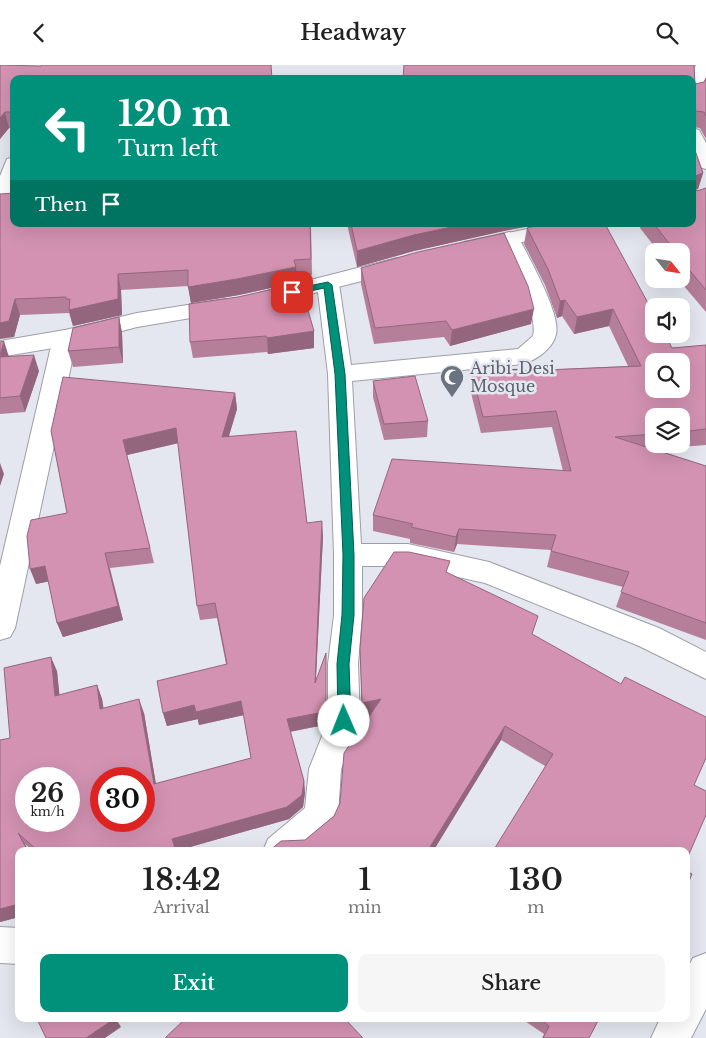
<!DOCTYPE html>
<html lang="en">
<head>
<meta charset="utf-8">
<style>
	body { margin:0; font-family:"Libre Baskerville",serif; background:#f6f6f6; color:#222; height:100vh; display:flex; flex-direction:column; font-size:19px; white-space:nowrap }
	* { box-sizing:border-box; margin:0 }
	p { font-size:16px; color:#767676 }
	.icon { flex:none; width:28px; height:28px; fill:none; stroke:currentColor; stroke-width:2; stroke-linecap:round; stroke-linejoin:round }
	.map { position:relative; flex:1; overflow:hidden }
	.side { position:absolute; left:15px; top:782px; width:675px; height:175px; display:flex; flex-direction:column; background:#fff; border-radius:10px; box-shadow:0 5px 20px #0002 }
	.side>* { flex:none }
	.guide { position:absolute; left:10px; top:10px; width:686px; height:152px; border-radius:10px; box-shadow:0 5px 20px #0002; background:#01907a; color:#fff; overflow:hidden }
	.needle { width:32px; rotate:120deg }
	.fabs { position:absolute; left:645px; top:178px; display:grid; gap:10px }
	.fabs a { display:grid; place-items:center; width:45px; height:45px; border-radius:10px; background:#fff; box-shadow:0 5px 20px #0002; font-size:25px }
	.speed { position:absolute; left:15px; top:702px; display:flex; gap:10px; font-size:25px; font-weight:700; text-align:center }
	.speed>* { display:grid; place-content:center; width:65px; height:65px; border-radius:50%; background:#fff; box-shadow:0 5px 20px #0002; line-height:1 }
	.speed small { font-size:12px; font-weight:400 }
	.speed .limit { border:8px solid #d22; background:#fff; color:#111 }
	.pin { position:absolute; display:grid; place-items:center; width:42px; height:42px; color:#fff; margin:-21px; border-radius:10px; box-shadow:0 2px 8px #0006 }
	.me { position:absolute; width:55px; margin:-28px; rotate:359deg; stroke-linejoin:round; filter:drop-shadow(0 0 4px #0008) }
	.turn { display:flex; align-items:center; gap:18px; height:105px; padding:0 25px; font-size:22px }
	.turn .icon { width:65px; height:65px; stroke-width:2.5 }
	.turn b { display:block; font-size:35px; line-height:42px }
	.then { display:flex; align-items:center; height:48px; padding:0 25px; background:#0003; gap:10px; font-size:19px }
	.eta { display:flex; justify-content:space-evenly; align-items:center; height:85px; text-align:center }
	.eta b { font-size:30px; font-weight:600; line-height:35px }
	.primary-button { display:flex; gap:10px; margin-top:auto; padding:10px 25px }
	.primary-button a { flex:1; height:58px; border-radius:10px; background:#01907a; color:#fff; font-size:20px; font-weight:600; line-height:58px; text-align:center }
	.primary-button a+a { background:#f6f6f6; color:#222 }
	header { display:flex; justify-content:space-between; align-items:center; height:65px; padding:0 25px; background:#fff; font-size:22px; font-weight:600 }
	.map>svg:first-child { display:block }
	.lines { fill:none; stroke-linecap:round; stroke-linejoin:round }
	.minor-casing { stroke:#9c9fa6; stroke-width:2 }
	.tertiary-casing { stroke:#9c9fa6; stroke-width:2 }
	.secondary-casing { stroke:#9c9fa6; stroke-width:2 }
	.minor { fill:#fff; fill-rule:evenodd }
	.tertiary { fill:#fff; fill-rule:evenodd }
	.secondary { fill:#fff; fill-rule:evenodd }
	.wall { fill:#b57e99; fill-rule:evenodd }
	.shaded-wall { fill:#94667d }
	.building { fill:#d392b2; stroke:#94667d; fill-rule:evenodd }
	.route { fill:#01907a; stroke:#015e4f }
	.labels { text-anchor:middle; stroke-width:5; stroke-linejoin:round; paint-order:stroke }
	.worship-label { font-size:16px; fill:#5b616d; stroke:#e4e7ef; text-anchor:start }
</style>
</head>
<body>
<header><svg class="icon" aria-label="back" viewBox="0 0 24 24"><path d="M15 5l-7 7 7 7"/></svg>Headway<svg class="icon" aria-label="search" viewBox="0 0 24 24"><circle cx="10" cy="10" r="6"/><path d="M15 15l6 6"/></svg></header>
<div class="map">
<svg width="706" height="973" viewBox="0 0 706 973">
	<rect width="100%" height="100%" fill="#e4e7ef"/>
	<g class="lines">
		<!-- minor casing -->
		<g class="minor-casing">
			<g id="minor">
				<polygon points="696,0 706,0 706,17 698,32 692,33 692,14 690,14"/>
				<polygon points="692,63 699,65 706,78 706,104 699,102 692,90"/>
				<polygon points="14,92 14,128 11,132 0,133 0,111 7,94"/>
				<path d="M509,167L516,169L519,173C529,193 561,249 556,269C553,284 536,295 523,299L352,316L361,479H408L489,497L659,563L706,587V614L639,581L485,518L408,501H362V550L358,599L360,656L341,704L338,751L333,762L305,786H263L268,774L305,743L309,704L328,656V599L334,550V490L328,309L317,219L320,214L328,212L336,214L339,219L351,300L518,284L533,271C539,249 509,195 499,173L502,169Z"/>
				<polygon points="65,265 73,268 77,273 15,563 10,572 0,575 0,501 53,273 57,268"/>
				<polygon points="0,862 19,863 19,899 0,898"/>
			</g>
		</g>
		<!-- tertiary casing -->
		<g class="tertiary-casing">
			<g id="tertiary">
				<polygon points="551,159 589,159 586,163 579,165 471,188 464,187 460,182 464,177"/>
				<polygon points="397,193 405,195 408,200 405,205 267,240 259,238 256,233 259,228"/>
				<polygon points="225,234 233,236 236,241 233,246 137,262 65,281 0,292 0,276 65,265 137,248"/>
			</g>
		</g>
		<!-- secondary casing -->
		<g class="secondary-casing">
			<polygon id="secondary" points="706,888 706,944 691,973 651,973 660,954 686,954 686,906 693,893"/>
		</g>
		<!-- minor -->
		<use href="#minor" class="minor"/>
		<!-- tertiary -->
		<use href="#tertiary" class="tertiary"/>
		<!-- secondary -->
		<use href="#secondary" class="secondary"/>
	</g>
	<!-- wall -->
	<g class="wall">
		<polygon points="0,0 14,14 14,63 9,63 0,74"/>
		<polygon points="694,1 695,19 704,17 706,13 706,74 700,63 692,62 692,14"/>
		<polygon points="692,77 703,108 698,124 696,125 697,126 706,123 706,247 678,214 681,214 681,186 658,186 640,163 641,159 692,159"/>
		<polygon points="0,129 311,159 312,210 296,211 297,217 239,230 191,238 188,221 121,225 122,250 73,261 69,248 20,250 14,272"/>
		<polygon points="347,159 542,159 508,165 414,186 357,202"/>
		<path d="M527,163L672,283L706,280V380L654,384L706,401V575L616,542L623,522L547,502L551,485L457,479L454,487L410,478V474L373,466V450L563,406L552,362L481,368L470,324L472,308L628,301L609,261L574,269L562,251L557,253L545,220L524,179ZM654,351H681V379H654Z"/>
		<polygon points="361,203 531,259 450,281 444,272 374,279 361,219"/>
		<polygon points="238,232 314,283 268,289 267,287 193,293 190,277"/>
		<polygon points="119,252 122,268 123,298 73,302 68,286"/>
		<polygon points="0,277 9,291 39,306 25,347 0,349"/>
		<polygon points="373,316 428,356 427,372 384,375 373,332"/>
		<polygon points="235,328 237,344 229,371 307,458 323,471 316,613 326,602 326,656 324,660 290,667 304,716 305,728 303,742 289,754 176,786 33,786 25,779 19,786 19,852 0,857 0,675 10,673 57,606 59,630 97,620 102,634 103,643 144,648 156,719 251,693 244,650 199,660 198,654 167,661 163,648 226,599 217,553 200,555 197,541 178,378 127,390 154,498 110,503 123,555 63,572 57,558 49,516 36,519 67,448 51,366"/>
		<polygon points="448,508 533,570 694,720 545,701 501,675 434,785 305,775 334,751 340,738 370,650 362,652 360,584"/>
		<polygon points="522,954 599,954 589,973 542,973 544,969"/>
	</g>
	<!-- shaded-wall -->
	<g class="shaded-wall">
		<polygon points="5,47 9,63 0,74 0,53"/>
		<polygon points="703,108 698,124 692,126 695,111"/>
		<polygon points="466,159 542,159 508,165 414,186 357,202 357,186 414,170"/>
		<polygon points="296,202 297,217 239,230 191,238 188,222"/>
		<polygon points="118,209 121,225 122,250 73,261 69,245"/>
		<polygon points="15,234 20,250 14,272 0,274 0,258"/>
		<polygon points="565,235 562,251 557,253 560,236"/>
		<polygon points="534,244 531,259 450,281 452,265"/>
		<polygon points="613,244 609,261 574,269 577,252"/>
		<polygon points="119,252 122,268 123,298 119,282"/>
		<polygon points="314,266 314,283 268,289 267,273"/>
		<polygon points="4,276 9,292 0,292"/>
		<polygon points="34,290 39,306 25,347 20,331"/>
		<polygon points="235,328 237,344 224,387 222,372"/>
		<polygon points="176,363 179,378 127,390 123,375"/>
		<polygon points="0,398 4,409 0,421"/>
		<polygon points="322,456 323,471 315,631 315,618"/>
		<polygon points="459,464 457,479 454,487 456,472"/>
		<polygon points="105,488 123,555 63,572 57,558"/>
		<polygon points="45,501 51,516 36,519 30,504"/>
		<polygon points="326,588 326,656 324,660 288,667 287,654 324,647"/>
		<polygon points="51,592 57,606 61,644 55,631"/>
		<polygon points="97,620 102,634 106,657 100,644"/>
		<polygon points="139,634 144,648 158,732 154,719"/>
		<polygon points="381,634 381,648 362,652 362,638"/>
		<polygon points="241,636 244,650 199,660 196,647"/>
		<polygon points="194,640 198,654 167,661 163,648"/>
		<polygon points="505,661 501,675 433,786 430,782"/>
		<polygon points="304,716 305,728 303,742 289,754 176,786 172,774"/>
		<polygon points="18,768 25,779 29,786 28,786"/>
		<polygon points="19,839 19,852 0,857 0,844"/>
		<polygon points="114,954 116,954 121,962 105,973 86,973"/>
	</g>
	<!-- building -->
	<g class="building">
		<polygon points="0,0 41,1 42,0 271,0 272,14 14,14 14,47 5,47 0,53"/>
		<polygon points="404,0 694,0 695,19 704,17 706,13 706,51 704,47 695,46 692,44 692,14 403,14"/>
		<polygon points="692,77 703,108 695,111 695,124 697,126 706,123 706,225 681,195 681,186 675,186 654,159 692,159"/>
		<polygon points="14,128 14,159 310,159 311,194 294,195 296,202 237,214 188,222 188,205 118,209 118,234 69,245 70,234 66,234 66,232 15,234 9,256 0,258 0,129"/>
		<polygon points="351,159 466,159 414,170 357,186"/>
		<path d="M544,159H605L654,249V269H665L672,283L706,280V364L681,367V351H654V369L615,372L706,401V558L621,527L629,507L551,486L556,470L459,464L456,472L411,462L413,459L373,450L392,394L571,406L556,346L483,352L472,308L641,301L613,244L577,252L565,235L560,236L548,204L527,163ZM654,296H681V324H654Z"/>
		<polygon points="504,168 528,221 534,244 452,265 446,256 375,263 361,203 418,187"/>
		<polygon points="300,218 314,266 267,273 266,271 190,277 189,239 238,232"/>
		<polygon points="119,252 119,282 68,286 73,263"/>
		<polygon points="4,276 0,291 0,277"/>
		<polygon points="34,290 20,331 0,333 0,292"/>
		<polygon points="415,311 428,356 384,359 373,316"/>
		<path d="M63,312L235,328L222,372L296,366L307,458L322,456L315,618L326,588V642L324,647L287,654L304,716L302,730L287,742L172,774L176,786H38L18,768L28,786H19V839L0,844V675L10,673L4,603L51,592L55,631L97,620L100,644L139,634L154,719L251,693L241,636L196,647L194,640L163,648L157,616L227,599L215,538L197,541L176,363L123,375L150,483L105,488L118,541L57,558L45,501L30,504L27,471L31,455L67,448L51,366ZM26,714H69V756H26ZM101,714H144V756H101Z"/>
		<polygon points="394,487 409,487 450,496 446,507 538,551 532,569 621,619 625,612 706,652 706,693 694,720 706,726 706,750 686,796 686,786 493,786 553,689 505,661 430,782 436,786 269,786 281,776 305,775 334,751 340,738 344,688 381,634 362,638 360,584 364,533"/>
		<polygon points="686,806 692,809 686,823"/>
		<polygon points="19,906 19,914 16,908"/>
		<polygon points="37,954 114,954 86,973 46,973"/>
		<polygon points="185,954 345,954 363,973 165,973"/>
		<polygon points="540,954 599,954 589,973 543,973 549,961"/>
	</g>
	<!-- route -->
	<polygon class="route" points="328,217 332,220 345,309 354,490 354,550 349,599 351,656 349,661 344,662 340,661 338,656 337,599 342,550 343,490 335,309 324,223 292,230 287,227 289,225"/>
	<!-- icons -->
	<defs>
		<g id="mosque-pin" transform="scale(1.25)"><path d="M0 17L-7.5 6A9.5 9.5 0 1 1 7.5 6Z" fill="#6b7280" stroke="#e4e7ef"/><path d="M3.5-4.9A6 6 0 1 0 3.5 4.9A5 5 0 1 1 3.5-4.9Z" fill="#fff"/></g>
	</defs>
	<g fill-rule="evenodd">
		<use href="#mosque-pin" x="452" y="312"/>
	</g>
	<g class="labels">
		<!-- worship labels -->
		<g class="worship-label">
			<text x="470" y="309">Aribi-Desi<tspan x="470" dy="18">Mosque</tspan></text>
		</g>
	</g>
</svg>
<div class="fabs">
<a><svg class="needle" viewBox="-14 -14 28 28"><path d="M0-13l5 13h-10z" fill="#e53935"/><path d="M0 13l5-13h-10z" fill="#767676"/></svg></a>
<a><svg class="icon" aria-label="sound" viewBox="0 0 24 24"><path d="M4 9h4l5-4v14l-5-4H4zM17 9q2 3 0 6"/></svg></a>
<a><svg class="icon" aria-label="search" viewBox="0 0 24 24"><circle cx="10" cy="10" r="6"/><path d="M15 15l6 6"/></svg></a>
<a><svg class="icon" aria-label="layers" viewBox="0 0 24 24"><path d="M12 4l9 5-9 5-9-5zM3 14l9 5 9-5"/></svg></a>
</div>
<div class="speed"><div>26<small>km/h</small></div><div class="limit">30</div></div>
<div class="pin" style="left:292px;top:227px;background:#d93025"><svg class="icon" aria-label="arrive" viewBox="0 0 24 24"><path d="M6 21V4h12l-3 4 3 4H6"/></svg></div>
<svg class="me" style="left:344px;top:656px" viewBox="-20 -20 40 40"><circle r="19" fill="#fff"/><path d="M0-13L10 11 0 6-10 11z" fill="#01907a"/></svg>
<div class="guide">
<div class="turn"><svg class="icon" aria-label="left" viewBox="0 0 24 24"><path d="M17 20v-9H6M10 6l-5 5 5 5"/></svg><div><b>120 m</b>Turn left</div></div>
<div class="then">Then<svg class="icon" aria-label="arrive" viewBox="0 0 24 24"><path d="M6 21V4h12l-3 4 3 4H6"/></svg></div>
</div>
<section class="side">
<div class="eta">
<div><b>18:42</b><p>Arrival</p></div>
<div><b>1</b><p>min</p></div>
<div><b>130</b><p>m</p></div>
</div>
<div class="primary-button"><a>Exit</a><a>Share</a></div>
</section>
</div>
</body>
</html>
